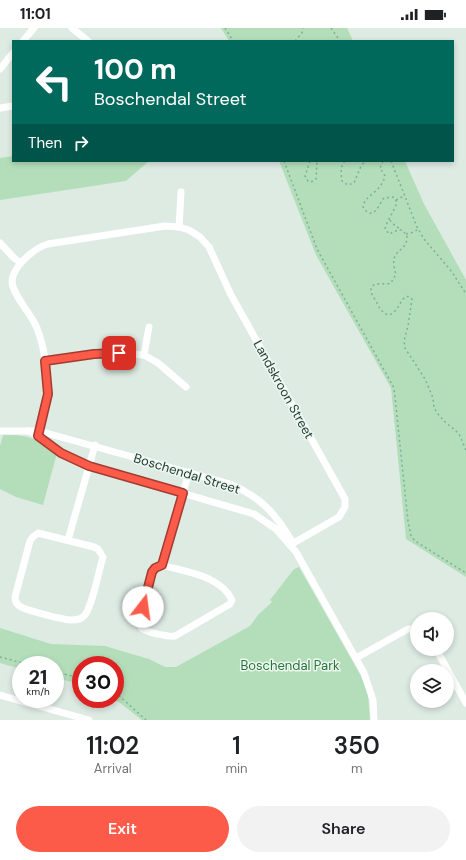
<!DOCTYPE html>
<html lang="en">
<head>
<meta charset="utf-8">
<style>
	body { margin:0; font-family:"DM Sans",sans-serif; background:#f2f2f2; color:#202124; height:100vh; display:flex; flex-direction:column; font-size:15px; white-space:nowrap }
	* { box-sizing:border-box; margin:0 }
	p { font-size:13px; color:#757577 }
	.icon { flex:none; width:22px; height:22px; fill:none; stroke:currentColor; stroke-width:2; stroke-linecap:round; stroke-linejoin:round }
	.map { position:relative; height:692px; overflow:hidden }
	.panel { display:flex; flex-direction:column; background:#fff; flex:1 }
	.panel>* { flex:none }
	.guide { position:absolute; left:12px; top:12px; width:442px; height:122px; border-radius:0px; box-shadow:0 2px 6px #0003; background:#00695c; color:#fff; overflow:hidden }
	.fabs { position:absolute; left:410px; top:584px; display:grid; gap:8px }
	.fabs a { display:grid; place-items:center; width:44px; height:44px; border-radius:50%; background:#fff; box-shadow:0 2px 6px #0003; font-size:20px }
	.speed { position:absolute; left:12px; top:628px; display:flex; gap:8px; font-size:20px; font-weight:700; text-align:center }
	.speed>* { display:grid; place-content:center; width:52px; height:52px; border-radius:50%; background:#fff; box-shadow:0 2px 6px #0003; line-height:1 }
	.speed small { font-size:10px; font-weight:400 }
	.speed .limit { border:6px solid #d22; background:#fff; color:#111 }
	.pin { position:absolute; display:grid; place-items:center; width:34px; height:34px; color:#fff; margin:-17px; border-radius:8px; box-shadow:0 2px 6px #0006 }
	.me { position:absolute; width:44px; margin:-22px; rotate:15deg; stroke-linejoin:round; filter:drop-shadow(0 0 3px #0008) }
	.turn { display:flex; align-items:center; gap:14px; height:84px; padding:0 16px; font-size:18px }
	.turn .icon { width:52px; height:52px; stroke-width:2.5 }
	.turn b { display:block; font-size:28px; line-height:34px }
	.then { display:flex; align-items:center; height:38px; padding:0 16px; background:#0003; gap:8px; font-size:15px }
	.eta { display:flex; justify-content:space-evenly; align-items:center; height:68px; text-align:center }
	.eta b { font-size:24px; font-weight:600; line-height:28px }
	.button { display:flex; gap:8px; margin-top:auto; padding:8px 16px }
	.button a { flex:1; height:46px; border-radius:24px; background:#fd5b49; color:#fff; font-size:16px; font-weight:600; line-height:46px; text-align:center }
	.button a+a { background:#f2f2f2; color:#202124 }
	.status { display:flex; justify-content:space-between; align-items:center; height:28px; padding:0 20px; background:#fff; direction:ltr }
	.status svg { height:11px; fill:currentColor }
	.map>svg:first-child { display:block }
	.green { fill:#b4deb9 }
	.lines { fill:none; stroke-linecap:round; stroke-linejoin:round }
	.path { stroke:#7bb198; stroke-width:1.5; stroke-dasharray:2 3; stroke-linecap:butt }
	.minor { stroke:#fff; stroke-width:7 }
	.route-casing { stroke:#a43b2f; stroke-width:10 }
	.route { stroke:#fd5b49; stroke-width:7 }
	.labels { text-anchor:middle; stroke-width:3; stroke-linejoin:round; paint-order:stroke }
	.street-label { font-size:13px; fill:#1e3b2f; stroke:#eef7f1 }
	.park-label { font-size:13px; fill:#257538; stroke:#eef7f1 }
</style>
</head>
<body>
<div class="status"><b>11:01</b><svg viewBox="0 0 49 12"><path d="M0 12V9h3v3zM5 12V6h3v6zM10 12V3h3v9zM15 12V0h3v12zM26 1h20v11H26zM47 4h2v5h-2z"/></svg></div>
<div class="map">
<svg width="466" height="692" viewBox="0 0 466 692">
	<rect width="100%" height="100%" fill="#ddebe3"/>
	<!-- green -->
	<g class="green">
		<polygon points="221,0 347,0 353,13 229,13"/>
		<polygon points="13,128 13,133 149,133 126,153 0,172 0,130"/>
		<polygon points="279,133 405,133 424,176 466,252 466,549 406,511 391,360 316,227"/>
		<path d="M3,407C29,406 36,411 57,425L43,477L16,469L0,461V418Z"/>
		<polygon points="299,539 361,648 368,666 370,692 142,692 115,671 115,637 81,637 81,656 55,650 55,637 21,637 21,641 0,635 0,600 51,616 105,618 149,631 165,639 176,639 250,598 258,587 272,574 270,572 294,541"/>
	</g>
	<g class="lines">
		<!-- path -->
		<g class="path">
			<polyline points="225,0 233,13"/>
			<polyline points="331,0 340,13"/>
			<polyline points="295,13 302,5 303,0"/>
			<polyline points="284,133 317,221 394,360 408,493 411,508 415,513 466,545"/>
			<polyline points="310,133 305,148 308,153 311,154 316,151 317,133"/>
			<path d="M345,133C340,138 341,146 342,153L348,157L354,155L361,138L365,133"/>
			<path d="M383,133L380,140L385,148C381,165 364,167 363,179C373,195 379,176 384,170L393,169L397,174C394,184 387,192 385,201L389,206L398,202H402L407,207C408,227 387,218 396,246L391,255C386,258 370,251 371,264C372,267 374,270 376,273C379,279 381,284 388,287C401,285 401,261 412,271L408,298L404,313L405,320L425,351L433,370L434,380L438,386L446,395L455,402L459,406L466,422"/>
			<polyline points="391,133 417,199 424,211 452,244 466,266"/>
			<polyline points="396,172 404,168"/>
			<polyline points="390,192 392,195 400,201"/>
			<polyline points="406,206 411,205 419,201"/>
			<polyline points="0,629 30,637"/>
			<polyline points="55,644 81,650"/>
			<polyline points="115,664 146,692"/>
		</g>
		<!-- minor -->
		<g class="minor">
			<polyline points="72,0 88,13"/>
			<polyline points="23,13 34,0"/>
			<polyline points="0,41 13,25"/>
			<polyline points="0,80 13,78"/>
			<polyline points="179,199 181,164"/>
			<polyline points="0,215 14,230 21,235"/>
			<polyline points="144,327 149,299"/>
			<polyline points="45,333 111,325 144,327 158,335 186,359"/>
			<path d="M0,403H39L230,456C261,469 276,486 293,515"/>
			<polyline points="29,403 38,408 61,425 89,438 254,486 276,501 296,524 364,645 373,672 374,692"/>
			<path d="M38,408C42,394 47,380 48,366C49,347 43,310 34,294C28,283 13,266 12,254C12,239 34,220 48,216L165,198L179,199L189,202L200,209L209,219L231,267L345,471V479L339,489L290,517"/>
			<path d="M38,505L94,519L98,521L103,529C99,542 92,580 84,588C81,591 76,592 72,592C64,592 23,582 18,577C16,575 15,572 15,569L30,513L33,509Z"/>
			<polyline points="68,512 95,417"/>
			<path d="M162,537C185,544 220,547 232,572L230,576L175,608C169,609 149,605 143,601C140,599 140,596 139,592L152,544L155,540Z"/>
			<polyline points="162,537 189,444"/>
			<polyline points="436,621 466,675"/>
			<polyline points="356,630 408,601 417,601"/>
			<polyline points="0,667 89,692"/>
		</g>
	</g>
	<g class="lines">
		<!-- route casing -->
		<g class="route-casing">
			<polyline id="route" points="119,325 94,326 45,333 48,366 38,408 61,425 89,438 183,465 162,537 155,540 152,544 143,579"/>
		</g>
		<!-- route -->
		<use href="#route" class="route"/>
	</g>
	<g class="labels">
		<!-- street labels -->
		<g class="street-label">
			<text transform="translate(284 361) rotate(61)" y="5">Landskroon Street</text>
			<text transform="translate(187 445) rotate(17)" y="5">Boschendal Street</text>
		</g>
		<!-- park labels -->
		<g class="park-label">
			<text x="290" y="642">Boschendal Park</text>
		</g>
	</g>
</svg>
<div class="fabs">
<a><svg class="icon" aria-label="sound" viewBox="0 0 24 24"><path d="M4 9h4l5-4v14l-5-4H4zM17 9q2 3 0 6"/></svg></a>
<a><svg class="icon" aria-label="layers" viewBox="0 0 24 24"><path d="M12 4l9 5-9 5-9-5zM3 14l9 5 9-5"/></svg></a>
</div>
<div class="speed"><div>21<small>km/h</small></div><div class="limit">30</div></div>
<div class="pin" style="left:119px;top:325px;background:#d93025"><svg class="icon" aria-label="arrive" viewBox="0 0 24 24"><path d="M6 21V4h12l-3 4 3 4H6"/></svg></div>
<svg class="me" style="left:143px;top:579px" viewBox="-20 -20 40 40"><circle r="19" fill="#fff"/><path d="M0-13L10 11 0 6-10 11z" fill="#fd5b49"/></svg>
<div class="guide">
<div class="turn"><svg class="icon" aria-label="left" viewBox="0 0 24 24"><path d="M17 20v-9H6M10 6l-5 5 5 5"/></svg><div><b>100 m</b>Boschendal Street</div></div>
<div class="then">Then<svg class="icon" aria-label="right" viewBox="0 0 24 24"><path d="M7 20v-9h11M14 6l5 5-5 5"/></svg></div>
</div>
</div>
<section class="panel">
<div class="eta">
<div><b>11:02</b><p>Arrival</p></div>
<div><b>1</b><p>min</p></div>
<div><b>350</b><p>m</p></div>
</div>
<div class="button"><a>Exit</a><a>Share</a></div>
</section>
</body>
</html>
